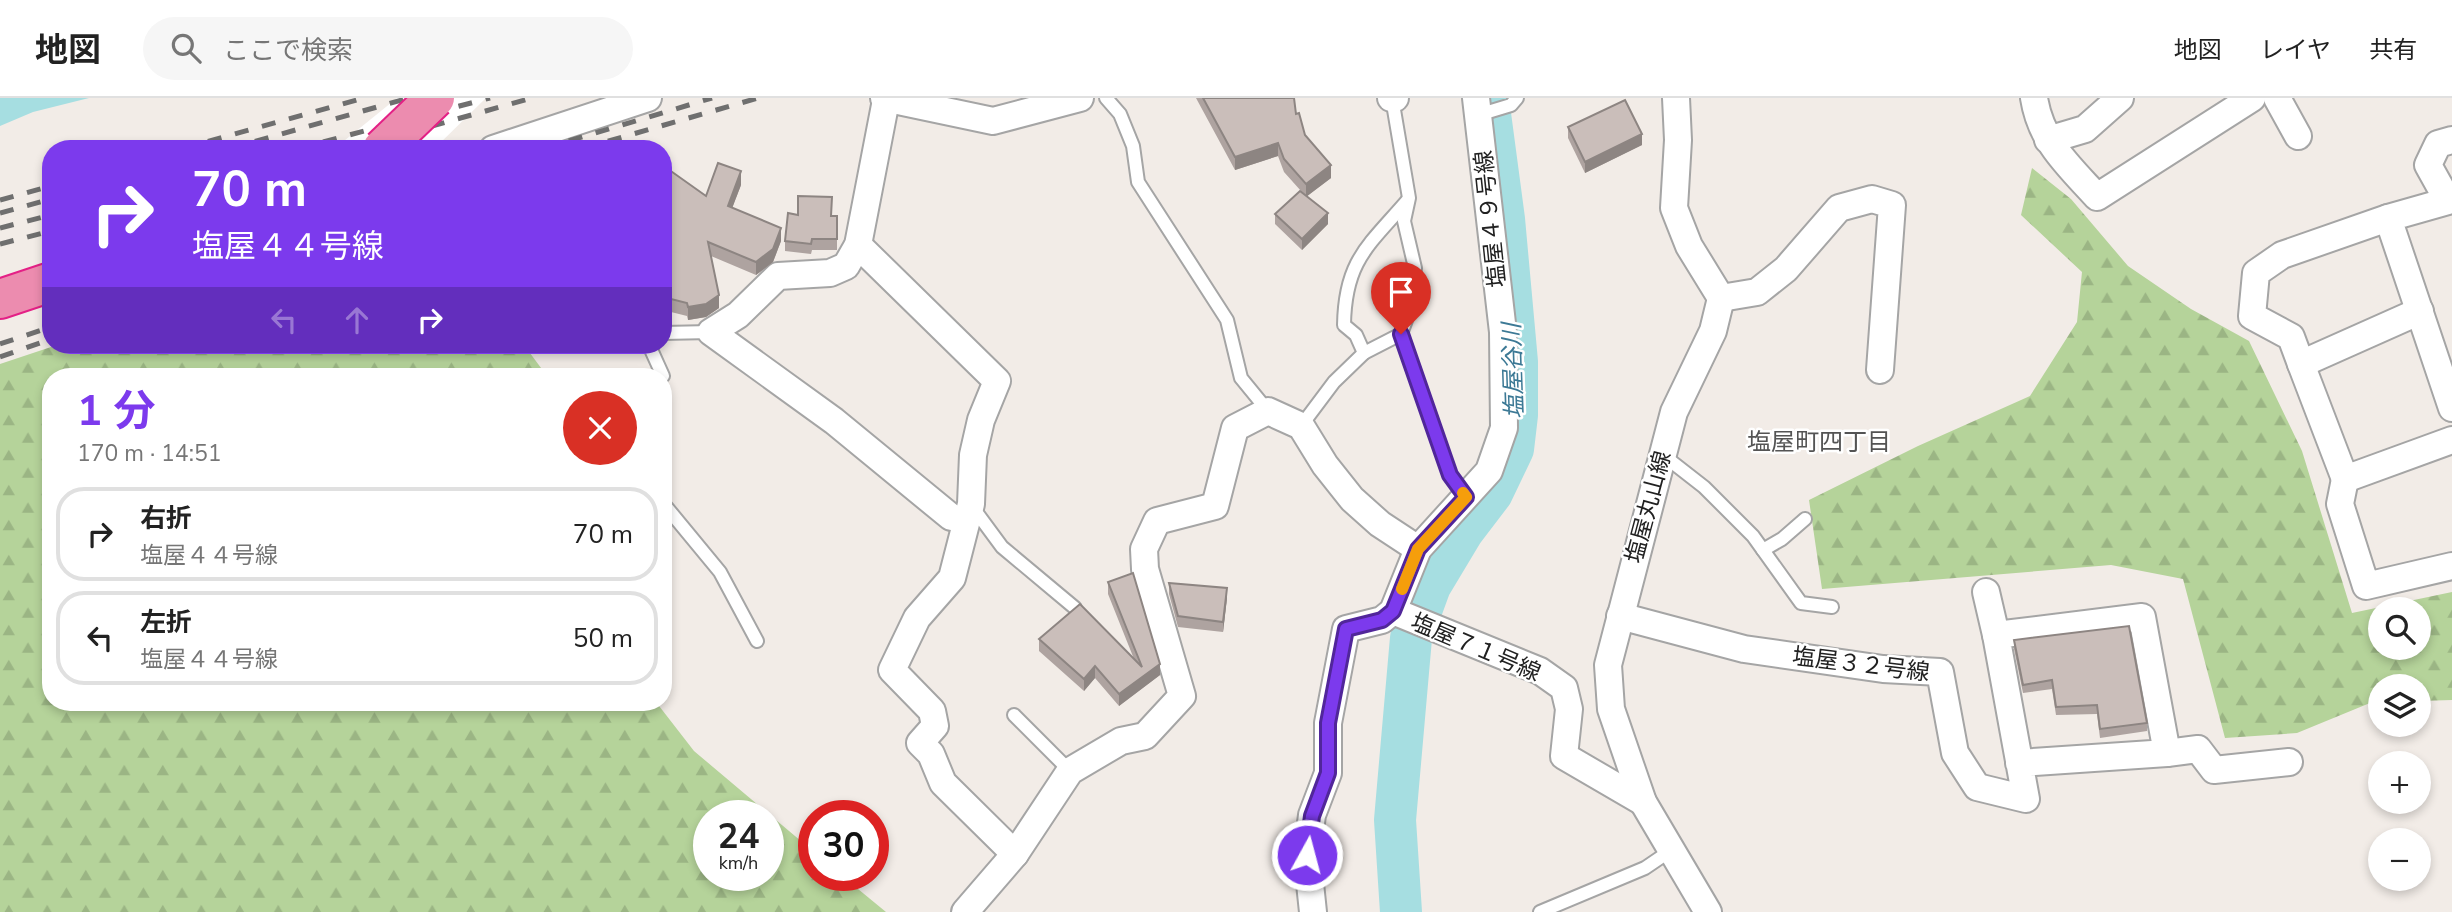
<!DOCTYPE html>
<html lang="ja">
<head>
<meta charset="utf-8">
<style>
	body { margin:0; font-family:"Nunito Sans","Noto Sans JP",sans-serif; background:#f6f6f6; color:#222; height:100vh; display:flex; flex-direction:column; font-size:26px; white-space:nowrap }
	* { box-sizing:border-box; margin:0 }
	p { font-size:23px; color:#767676 }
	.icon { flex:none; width:38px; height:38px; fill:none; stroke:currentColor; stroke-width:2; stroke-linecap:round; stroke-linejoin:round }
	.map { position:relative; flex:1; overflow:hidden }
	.sheet { position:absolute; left:42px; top:270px; width:630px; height:343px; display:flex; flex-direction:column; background:#fff; border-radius:28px; box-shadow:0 4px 10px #0003 }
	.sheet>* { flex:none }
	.top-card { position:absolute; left:42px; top:42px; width:630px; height:214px; border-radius:28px; box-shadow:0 4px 10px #0003; background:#7c3aed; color:#fff; overflow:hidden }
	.tools { position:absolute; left:2368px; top:499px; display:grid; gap:14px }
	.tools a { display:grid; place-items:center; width:63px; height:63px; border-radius:50%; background:#fff; box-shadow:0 4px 10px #0003; font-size:35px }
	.speed { position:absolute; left:693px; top:702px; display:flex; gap:14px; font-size:35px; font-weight:700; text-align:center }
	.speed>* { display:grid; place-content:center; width:91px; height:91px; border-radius:50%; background:#fff; box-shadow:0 4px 10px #0003; line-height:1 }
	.speed small { font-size:18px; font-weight:400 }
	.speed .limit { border:10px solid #d22; background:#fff; color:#111 }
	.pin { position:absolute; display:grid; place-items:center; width:60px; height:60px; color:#fff; margin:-72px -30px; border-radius:50% 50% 50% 0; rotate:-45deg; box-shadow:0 0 7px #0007 }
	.pin .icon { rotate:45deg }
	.me { position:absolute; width:77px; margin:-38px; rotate:7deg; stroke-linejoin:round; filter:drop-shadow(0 0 5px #0008) }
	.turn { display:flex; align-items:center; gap:24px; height:147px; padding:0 35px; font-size:32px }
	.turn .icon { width:91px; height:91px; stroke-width:2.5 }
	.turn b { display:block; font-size:49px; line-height:60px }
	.lanes { display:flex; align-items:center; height:66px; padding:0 35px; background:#0003; justify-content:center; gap:35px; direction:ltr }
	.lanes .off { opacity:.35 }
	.round { display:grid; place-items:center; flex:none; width:74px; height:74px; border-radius:37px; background:#f6f6f6 }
	.head { display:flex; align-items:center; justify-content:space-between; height:119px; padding:0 35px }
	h1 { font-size:42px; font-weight:700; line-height:52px; color:#7c3aed }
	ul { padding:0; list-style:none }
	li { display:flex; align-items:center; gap:21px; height:94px; margin:0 14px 10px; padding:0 21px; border:4px solid #e0e0e0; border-radius:28px }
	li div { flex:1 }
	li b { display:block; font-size:26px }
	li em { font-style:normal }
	header { display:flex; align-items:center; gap:42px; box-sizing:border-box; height:98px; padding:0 35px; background:#fff; border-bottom:2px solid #e0e0e0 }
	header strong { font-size:33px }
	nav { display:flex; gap:38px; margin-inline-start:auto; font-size:24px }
	.search { width:490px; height:63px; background:#f6f6f6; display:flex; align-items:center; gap:18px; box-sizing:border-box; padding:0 24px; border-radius:38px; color:#767676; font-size:26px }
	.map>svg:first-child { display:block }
	.forest { fill:url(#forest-firs); fill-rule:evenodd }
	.water { fill:#a6dee1 }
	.pier { fill:#fff }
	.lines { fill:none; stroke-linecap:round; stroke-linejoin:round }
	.river { stroke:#a6dee1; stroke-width:42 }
	.lane-casing { stroke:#a5a5a5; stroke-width:16 }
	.street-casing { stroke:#a5a5a5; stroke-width:30 }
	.highway-casing { stroke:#e42086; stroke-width:42 }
	.lane { stroke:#fff; stroke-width:12 }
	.street { stroke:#fff; stroke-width:26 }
	.highway { stroke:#ec8caf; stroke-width:38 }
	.rail { stroke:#6f6f6f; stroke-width:5; stroke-dasharray:14 14; stroke-linecap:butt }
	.highway-bridge-casing { stroke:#e42086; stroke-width:42; stroke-linecap:butt }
	.highway-bridge { stroke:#ec8caf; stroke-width:38 }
	.wall { fill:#aea3a0 }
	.shaded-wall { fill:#8d8582 }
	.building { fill:#cabeba; stroke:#8d8582; stroke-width:2 }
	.route-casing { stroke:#51269a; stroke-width:18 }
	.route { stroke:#7c3aed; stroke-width:12 }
	.slow { stroke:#f59e0b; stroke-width:12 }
	.labels { text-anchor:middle; stroke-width:5; stroke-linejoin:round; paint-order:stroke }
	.street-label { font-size:23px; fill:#212121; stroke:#fff }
	.water-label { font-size:24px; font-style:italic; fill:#3c7995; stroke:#fff }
	.neighbourhood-label { font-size:24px; fill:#545454; stroke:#fff }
</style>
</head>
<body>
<header>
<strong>地図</strong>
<div class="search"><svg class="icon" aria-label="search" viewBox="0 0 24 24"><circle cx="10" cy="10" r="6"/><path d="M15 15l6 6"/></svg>ここで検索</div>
<nav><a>地図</a><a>レイヤ</a><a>共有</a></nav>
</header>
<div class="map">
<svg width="2452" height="814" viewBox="0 0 2452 814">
	<defs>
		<pattern id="forest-firs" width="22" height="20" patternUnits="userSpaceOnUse" patternTransform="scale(1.75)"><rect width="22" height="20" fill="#b5d39a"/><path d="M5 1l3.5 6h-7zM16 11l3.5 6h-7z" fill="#9bb584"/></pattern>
	</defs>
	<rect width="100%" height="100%" fill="#f2ece7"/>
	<!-- forest -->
	<g class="forest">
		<path d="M2032,70L2071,101L2128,168L2191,211L2249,243L2302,353L2352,515L2452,494V602L2419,603L2418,588H2380V605H2370L2297,635L2225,640L2183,481L2111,467L1822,491L1809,402L1918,348L2030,298L2077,224L2082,174L2021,117ZM2380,511H2418V550H2380Z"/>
		<path d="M57,247H524L547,278H51V604H656L694,653L814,754V777H841L886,814H0V266ZM709,718H768V777H709Z"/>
	</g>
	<!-- water -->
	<polygon class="water" points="0,0 89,0 33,14 0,28"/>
	<!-- pier -->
	<polygon class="pier" points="397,0 486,0 434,51 422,51 419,44 394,51 334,51"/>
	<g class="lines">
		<!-- river -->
		<polyline class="river" points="1401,814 1395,722 1411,540 1430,488 1463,433 1492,395 1513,351 1517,317 1517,264 1504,121 1488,1"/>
		<!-- lane casing -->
		<g class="lane-casing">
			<g id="lane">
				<polyline points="1106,0 1120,16 1133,48 1138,84 1227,222 1241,280 1268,313"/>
				<polyline points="1478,17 1511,7 1517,0"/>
				<polyline points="663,235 711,234"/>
				<polyline points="1401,236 1450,377 1466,399"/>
				<polyline points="649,247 663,278"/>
				<polyline points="1364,255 1401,236 1410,211 1415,170 1404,123 1409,100 1392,0"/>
				<path d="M1301,328L1334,284L1364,255L1356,237L1344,227C1345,163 1368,148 1407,103"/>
				<polyline points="1663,357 1704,389 1753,438 1801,505 1832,509"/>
				<polyline points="663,405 720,474 757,543"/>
				<polyline points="971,407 1002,449 1075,510"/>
				<polyline points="1763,452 1782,441 1805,421"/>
				<polyline points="1014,617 1070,673"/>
				<polyline points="1540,814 1645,770 1670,753"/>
			</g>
		</g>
		<!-- street casing -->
		<g class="street-casing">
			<g id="street">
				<polyline points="884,0 993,23 1080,0"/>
				<polyline points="1391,0 1395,0"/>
				<polyline points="1676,0 1678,42 1674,110 1689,148 1721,200 1713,233 1674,314 1608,567 1611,611 1643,704 1708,814"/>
				<path d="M2034,0C2041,44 2068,67 2097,99L2252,0"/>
				<polyline points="2277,0 2298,38"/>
				<polyline points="886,2 858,147 846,168 830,175 778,178 738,217 711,234 834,323 951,419"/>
				<polyline points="2048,42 2085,31 2120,0"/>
				<polyline points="2452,42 2438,46 2428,67 2448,103 2388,120 2452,310"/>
				<polyline points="493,51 648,0"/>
				<polyline points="858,147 997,283 981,322 973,357 971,406 952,480 917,520 892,572 932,613 935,628 920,645 931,656 943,685 1015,756"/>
				<polyline points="1721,200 1757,194 1786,171 1839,110 1872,101 1892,107 1880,272"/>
				<polyline points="2420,213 2301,266 2345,381 2452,342"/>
				<polyline points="2301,266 2291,239 2252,218 2256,175 2282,157 2388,120"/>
				<polyline points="2345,381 2340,406 2366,488 2452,468"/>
				<polyline points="1986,494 1996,537"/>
				<polyline points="1393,513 1540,573 1564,590 1569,611 1564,658 1643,704"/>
				<polyline points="1620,518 1744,551 1883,571 1940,574 1955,655 1977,689 2026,701 1996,537 2142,519 2167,655 2019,665"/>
				<polyline points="2167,655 2198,651 2214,672 2289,664"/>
				<polyline points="965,814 1015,756 1070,673 1121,643 1145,638 1182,598 1145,471 1144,451 1157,423 1215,408 1235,330 1268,313 1301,328 1325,367 1352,401 1380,426 1418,451"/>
				<polyline points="1313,814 1307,757 1312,717 1328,675 1328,625 1346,531 1382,522 1393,513 1418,451 1489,373 1504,330 1503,234 1476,0"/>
			</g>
		</g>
		<!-- highway casing -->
		<g class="highway-casing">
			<polyline id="highway" points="0,201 51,184"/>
		</g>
		<!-- lane -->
		<use href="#lane" class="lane"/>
		<!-- street -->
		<use href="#street" class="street"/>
		<!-- highway -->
		<use href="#highway" class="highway"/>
		<!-- rail -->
		<g class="rail">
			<polyline points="181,51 364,0"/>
			<polyline points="228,51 409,0"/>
			<polyline points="296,51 490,0"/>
			<polyline points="350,51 532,0"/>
			<polyline points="542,51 712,0"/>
			<polyline points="581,51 758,0"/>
			<polyline points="0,102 51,88"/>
			<polyline points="0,115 51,101"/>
			<polyline points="0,130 51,117"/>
			<polyline points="0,146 51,133"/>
			<polyline points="0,246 51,229"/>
			<polyline points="0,259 51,241"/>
		</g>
		<!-- highway-bridge casing -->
		<g class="highway-bridge-casing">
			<polyline id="highway-bridge" points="382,51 435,0"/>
		</g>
		<!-- highway-bridge -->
		<use href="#highway-bridge" class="highway-bridge"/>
	</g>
	<!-- wall -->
	<g class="wall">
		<polygon points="1196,0 1294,0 1296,16 1305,37 1331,80 1307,98 1328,126 1302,152 1275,126 1275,116 1301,93 1284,74 1278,58 1235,72"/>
		<polygon points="1568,29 1642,47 1585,75 1568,40"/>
		<polygon points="663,77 706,98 741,87 732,110 781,143 773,164 756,177 711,158 719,210 706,219 688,222 687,218 663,212"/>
		<polygon points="798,117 837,118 837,152 812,152 811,156 785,153 785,143"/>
		<polygon points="1108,484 1160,577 1119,608 1095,580 1084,593 1039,553 1039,541 1134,561 1108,496"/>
		<polygon points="1169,485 1227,500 1223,534 1178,529 1169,496"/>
		<polygon points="2014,542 2147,625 2147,633 2100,640 2097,616 2056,617 2052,591 2023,595 2014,551"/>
	</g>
	<!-- shaded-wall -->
	<g class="shaded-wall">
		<polygon points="1642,36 1642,47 1585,75 1585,64"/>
		<polygon points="1278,45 1278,58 1235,72 1235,59"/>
		<polygon points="1331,67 1331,80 1306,99 1306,86"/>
		<polygon points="741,73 741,87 728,121 728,108"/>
		<polygon points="1328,115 1328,126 1302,152 1302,141"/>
		<polygon points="781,130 781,143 773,164 756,177 756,164"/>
		<polygon points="719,197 719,210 706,219 688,222 688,209"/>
		<polygon points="1227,490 1227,500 1223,534 1223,524"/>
		<polygon points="1160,566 1160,577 1119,608 1119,596"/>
		<polygon points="1095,568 1095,580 1084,593 1084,581"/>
	</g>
	<!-- building -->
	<g class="building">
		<polygon points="1203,0 1294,0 1296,16 1299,15 1305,37 1331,67 1306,86 1284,61 1278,45 1235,59"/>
		<polygon points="1625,2 1642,36 1585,64 1568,29"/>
		<polygon points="718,65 741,73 728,108 781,130 773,151 756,164 708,144 719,197 706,206 688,209 687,205 663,199 663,77 668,71 706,98"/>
		<polygon points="1300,93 1328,115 1302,141 1275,116"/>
		<polygon points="798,98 832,99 831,118 837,118 837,141 812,141 811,146 785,143 788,115 798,117"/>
		<polygon points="1133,475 1160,566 1119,596 1095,568 1084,581 1039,541 1080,506 1142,569 1108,484"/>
		<polygon points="1169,485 1227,490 1223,524 1178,518"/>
		<polygon points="2129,528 2147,625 2100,631 2097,607 2056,609 2052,582 2023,587 2014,542"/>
	</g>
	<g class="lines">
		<!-- route casing -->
		<g class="route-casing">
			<polyline id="route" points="1307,757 1312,718 1328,675 1328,625 1346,531 1382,522 1393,513 1418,451 1466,399 1450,377 1401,236"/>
		</g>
		<!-- route -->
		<use href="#route" class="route"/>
		<!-- slow -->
		<polyline class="slow" points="1402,491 1418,451 1466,399 1463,395"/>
	</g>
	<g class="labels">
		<!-- street labels -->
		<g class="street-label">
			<text transform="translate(1490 121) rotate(-96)" y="8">塩屋４９号線</text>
			<text transform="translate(1648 409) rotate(-75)" y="8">塩屋丸山線</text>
			<text transform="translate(1476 549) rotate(23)" y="8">塩屋７１号線</text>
			<text transform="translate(1861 566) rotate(7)" y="8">塩屋３２号線</text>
		</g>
		<!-- water labels -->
		<g class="water-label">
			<text transform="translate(1513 273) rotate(-92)" y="8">塩屋谷川</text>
		</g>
		<!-- neighbourhood labels -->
		<g class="neighbourhood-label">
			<text x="1819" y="352">塩屋町四丁目</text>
		</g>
	</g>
</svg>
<div class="tools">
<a><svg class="icon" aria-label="search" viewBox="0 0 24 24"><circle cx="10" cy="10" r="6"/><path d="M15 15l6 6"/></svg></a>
<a><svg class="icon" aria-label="layers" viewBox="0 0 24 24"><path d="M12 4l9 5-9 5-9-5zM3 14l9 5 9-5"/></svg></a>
<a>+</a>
<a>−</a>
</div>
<div class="speed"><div>24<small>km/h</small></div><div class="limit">30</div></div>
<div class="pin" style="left:1401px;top:236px;background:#d93025"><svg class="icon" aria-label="arrive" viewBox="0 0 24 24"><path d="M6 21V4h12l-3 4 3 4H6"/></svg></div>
<svg class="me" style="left:1307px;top:757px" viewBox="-20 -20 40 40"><circle r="17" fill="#7c3aed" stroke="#fff" stroke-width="3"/><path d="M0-11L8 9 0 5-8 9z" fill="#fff"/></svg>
<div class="top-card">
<div class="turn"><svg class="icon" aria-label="right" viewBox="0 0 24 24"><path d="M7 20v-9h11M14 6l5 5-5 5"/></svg><div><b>70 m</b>塩屋４４号線</div></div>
<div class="lanes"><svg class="icon off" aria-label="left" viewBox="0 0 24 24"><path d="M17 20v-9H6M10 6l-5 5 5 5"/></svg><svg class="icon off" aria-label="ahead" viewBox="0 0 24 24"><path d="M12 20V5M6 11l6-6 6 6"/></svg><svg class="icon" aria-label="right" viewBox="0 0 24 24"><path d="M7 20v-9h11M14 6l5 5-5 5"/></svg></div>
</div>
<section class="sheet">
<div class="head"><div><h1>1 分</h1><p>170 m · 14:51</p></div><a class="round" style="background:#d93025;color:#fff"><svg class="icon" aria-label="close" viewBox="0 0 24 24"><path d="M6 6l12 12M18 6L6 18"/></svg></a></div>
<ul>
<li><svg class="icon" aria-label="right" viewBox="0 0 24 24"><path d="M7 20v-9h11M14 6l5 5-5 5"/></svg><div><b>右折</b><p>塩屋４４号線</p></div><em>70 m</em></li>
<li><svg class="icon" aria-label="left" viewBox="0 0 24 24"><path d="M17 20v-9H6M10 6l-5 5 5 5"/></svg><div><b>左折</b><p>塩屋４４号線</p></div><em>50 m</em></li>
</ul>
</section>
</div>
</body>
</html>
